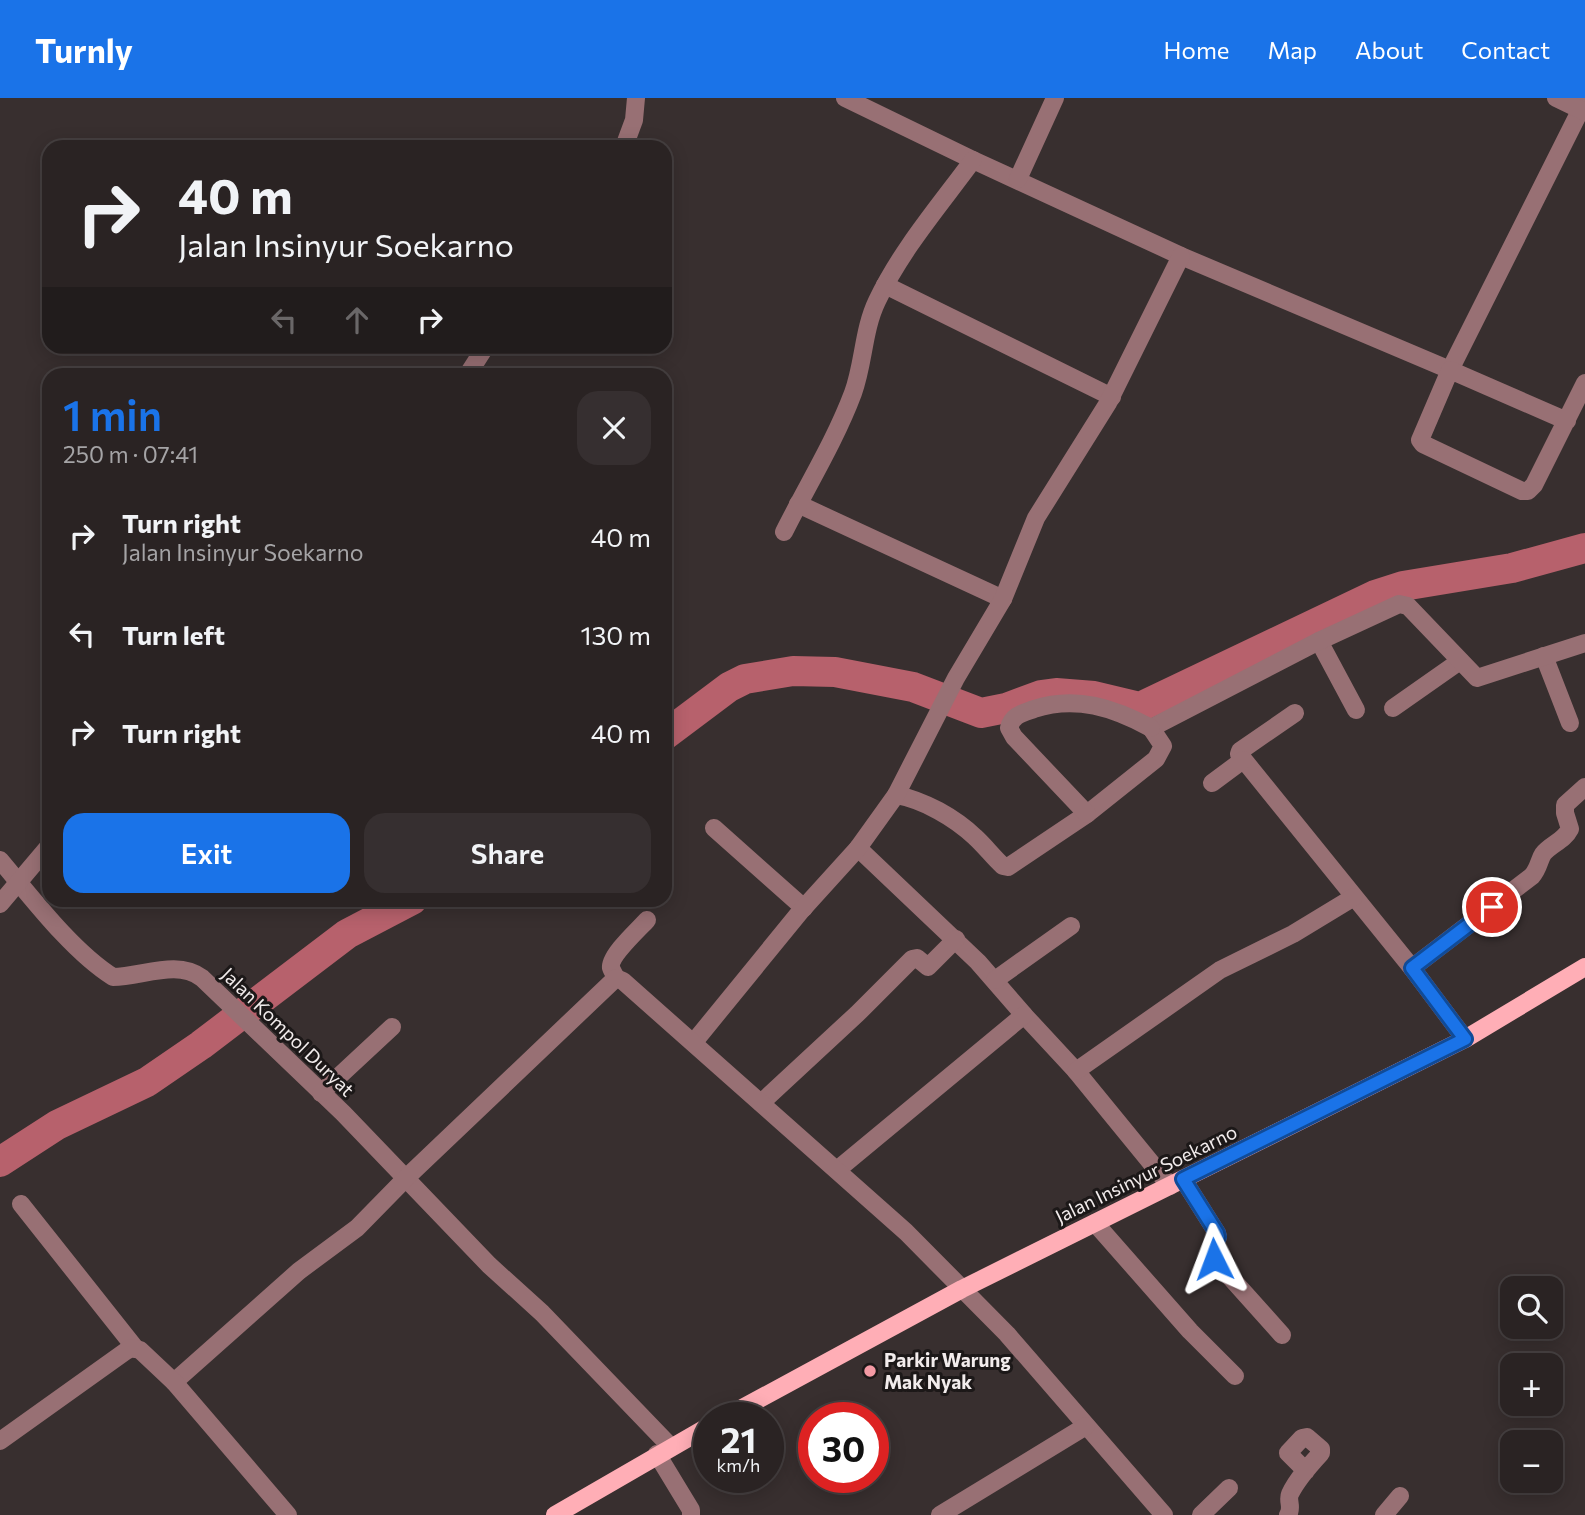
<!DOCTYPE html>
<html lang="en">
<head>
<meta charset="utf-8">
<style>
	body { margin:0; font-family:Commissioner,sans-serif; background:#362f30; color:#f1f3f6; height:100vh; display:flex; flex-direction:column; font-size:26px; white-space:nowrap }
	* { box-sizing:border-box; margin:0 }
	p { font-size:23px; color:#a5a4a6 }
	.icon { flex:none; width:38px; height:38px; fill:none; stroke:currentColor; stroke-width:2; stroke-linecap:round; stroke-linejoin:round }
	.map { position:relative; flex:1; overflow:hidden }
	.sheet { position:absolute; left:42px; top:270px; width:630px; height:539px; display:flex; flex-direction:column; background:#2a2323; border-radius:21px; box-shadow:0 4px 18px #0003,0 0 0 2px #464041 }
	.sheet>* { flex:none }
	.top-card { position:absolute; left:42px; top:42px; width:630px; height:214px; border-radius:21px; box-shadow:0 4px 18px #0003,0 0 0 2px #464041; background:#2a2323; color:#f1f3f6; overflow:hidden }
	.fabs { position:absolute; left:1500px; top:1178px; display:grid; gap:14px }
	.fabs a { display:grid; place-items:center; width:63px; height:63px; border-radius:14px; background:#2a2323; box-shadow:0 4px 18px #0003,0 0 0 2px #464041; font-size:35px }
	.speed { position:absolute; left:693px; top:1304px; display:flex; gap:14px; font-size:35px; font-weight:700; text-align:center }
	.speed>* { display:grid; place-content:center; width:91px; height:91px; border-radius:50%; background:#2a2323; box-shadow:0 4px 18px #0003,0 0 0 2px #464041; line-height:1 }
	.speed small { font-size:18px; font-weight:400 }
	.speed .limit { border:10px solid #d22; background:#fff; color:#111 }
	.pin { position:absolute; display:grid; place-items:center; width:60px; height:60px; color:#fff; margin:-30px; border:4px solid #fff; border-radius:50%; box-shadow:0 2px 7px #0007 }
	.me { position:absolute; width:77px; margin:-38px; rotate:357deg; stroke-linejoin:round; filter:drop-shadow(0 0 5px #0008) }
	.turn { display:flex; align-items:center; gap:24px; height:147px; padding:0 21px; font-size:32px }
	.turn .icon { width:91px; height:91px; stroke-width:2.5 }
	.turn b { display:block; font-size:49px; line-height:60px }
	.lanes { display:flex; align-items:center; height:66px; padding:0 21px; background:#0003; justify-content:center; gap:35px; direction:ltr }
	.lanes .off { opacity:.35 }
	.round { display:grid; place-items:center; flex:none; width:74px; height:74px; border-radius:21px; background:#362f30 }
	.headline { display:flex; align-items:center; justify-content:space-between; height:119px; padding:0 21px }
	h1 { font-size:42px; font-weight:600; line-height:52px; color:#1a73e8 }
	.button { display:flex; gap:14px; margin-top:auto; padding:14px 21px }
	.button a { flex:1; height:80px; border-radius:21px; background:#1a73e8; color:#fff; font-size:28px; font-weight:600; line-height:80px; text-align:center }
	.button a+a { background:#362f30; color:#f1f3f6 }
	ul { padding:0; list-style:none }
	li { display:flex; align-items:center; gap:21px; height:98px; padding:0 21px }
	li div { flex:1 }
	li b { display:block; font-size:26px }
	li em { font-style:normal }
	header { display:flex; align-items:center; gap:42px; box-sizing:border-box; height:98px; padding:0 35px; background:#1a73e8; color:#fff }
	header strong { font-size:33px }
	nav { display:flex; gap:38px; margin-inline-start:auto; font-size:24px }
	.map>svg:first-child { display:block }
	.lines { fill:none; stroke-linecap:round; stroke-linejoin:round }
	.river { stroke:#b7616c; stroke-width:30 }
	.minor { stroke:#987074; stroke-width:18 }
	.major { stroke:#ffaeb6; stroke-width:18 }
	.route-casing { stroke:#114b97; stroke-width:18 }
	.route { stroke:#1a73e8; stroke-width:12 }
	.poi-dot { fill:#f49aa4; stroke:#1c1818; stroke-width:2.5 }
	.labels { text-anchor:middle; stroke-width:6; stroke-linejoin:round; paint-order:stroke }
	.street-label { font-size:19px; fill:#f2ecec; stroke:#1c1818 }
	.poi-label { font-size:19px; font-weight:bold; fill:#f2ecec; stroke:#1c1818; text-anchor:start }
</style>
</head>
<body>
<header>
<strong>Turnly</strong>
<nav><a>Home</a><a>Map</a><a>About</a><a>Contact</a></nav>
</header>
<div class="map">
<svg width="1585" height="1417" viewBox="0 0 1585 1417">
	<rect width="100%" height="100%" fill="#382f2f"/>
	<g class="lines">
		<!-- river -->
		<g class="river">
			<polyline points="665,637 729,589 745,581 793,573 835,574 913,589 981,615 1006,610 1041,597 1056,595 1094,598 1140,609 1375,497 1403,488 1512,470 1585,450"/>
			<polyline points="0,1064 57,1027 147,984 201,947 347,836 412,802"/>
		</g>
		<!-- minor -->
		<g class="minor">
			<polyline points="845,0 973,62 1181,158 1450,272 1585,3"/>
			<polyline points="1556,0 1585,14"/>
			<polyline points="624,49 634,22 636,0"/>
			<polyline points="1018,81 1055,0"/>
			<polyline points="885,187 1112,299"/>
			<polyline points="468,276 486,248"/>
			<polyline points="1567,323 1450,272 1420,342 1423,346 1522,393 1528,393 1534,387 1585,285"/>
			<polyline points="798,406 1003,501"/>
			<path d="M784,434C807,388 835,343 853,295C864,265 863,232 877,203C901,152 940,107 973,62"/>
			<polyline points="1319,543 1356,612"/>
			<polyline points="1544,558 1570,625"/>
			<polyline points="1393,610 1460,563"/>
			<polyline points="1295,615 1240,653 1239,656 1412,870 1465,941"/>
			<polyline points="1212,685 1243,662"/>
			<path d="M896,697C924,702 955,720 975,739C985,748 993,759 1003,768L1008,769L1087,716L1156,661L1163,648L1151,630L1319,543L1399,506L1408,508L1477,580L1585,545"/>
			<path d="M1087,716L1014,639L1009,630C1012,617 1023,615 1034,611C1076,597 1114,610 1151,630"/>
			<polyline points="714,730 804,810"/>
			<polyline points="858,750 978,864 1024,917 1076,973 1170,1088"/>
			<path d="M0,762C32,800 72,853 113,879C142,879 177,861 202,880L343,1015L489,1167L542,1215L670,1348"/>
			<polyline points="0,806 49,748"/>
			<path d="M1412,870L1532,778C1539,770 1539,762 1543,756C1551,746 1564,743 1570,731L1565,715V707L1585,689"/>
			<path d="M616,880C616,879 611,871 611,870C609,858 639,831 647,822"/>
			<polyline points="995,882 1071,828"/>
			<polyline points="694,944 800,814 858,750 896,697 956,580 1003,501 1036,420 1108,305 1181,158"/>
			<polyline points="1076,973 1220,872 1293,836 1354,799"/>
			<polyline points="321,995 392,929"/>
			<polyline points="761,1005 857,916 912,861 917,860 928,869 956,841"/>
			<polyline points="837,1072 1024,917"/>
			<polyline points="1183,1081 1217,1135 1218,1139 1213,1150 1214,1161 1282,1237"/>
			<polyline points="21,1106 136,1251"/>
			<polyline points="1095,1125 1190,1233 1235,1278"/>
			<polyline points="174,1284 299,1173 357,1130 406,1080 616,880 623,883 906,1134 1007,1236 1164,1417"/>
			<polyline points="0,1343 126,1253 131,1250 140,1252 174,1284 288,1417"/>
			<polyline points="657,1356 691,1412 691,1417"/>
			<polyline points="940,1417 1086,1328"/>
			<polyline points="1201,1417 1229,1390"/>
			<path d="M1288,1417C1293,1409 1287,1403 1290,1396C1297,1381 1310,1367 1321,1355V1351L1307,1339L1302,1340L1288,1355L1306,1373"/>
			<polyline points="1384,1417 1400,1398"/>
		</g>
		<!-- major -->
		<g class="major">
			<polyline points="724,1320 962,1191 1465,941 1585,869"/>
			<polyline points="555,1417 709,1328"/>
		</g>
	</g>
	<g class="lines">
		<!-- route casing -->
		<g class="route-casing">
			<polyline id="route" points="1214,1161 1213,1150 1218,1139 1217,1135 1183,1081 1465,941 1412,870 1492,809"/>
		</g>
		<!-- route -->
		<use href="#route" class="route"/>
	</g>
	<!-- markers -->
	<circle class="poi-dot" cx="870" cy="1273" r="7"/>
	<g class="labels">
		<!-- street labels -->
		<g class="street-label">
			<text transform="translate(288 934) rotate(44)" y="7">Jalan Kompol Duryat</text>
			<text transform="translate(1146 1076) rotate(-26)" y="7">Jalan Insinyur Soekarno</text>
		</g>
		<!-- poi labels -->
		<g class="poi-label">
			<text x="884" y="1269">Parkir Warung<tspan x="884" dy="22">Mak Nyak</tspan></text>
		</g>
	</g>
</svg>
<div class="fabs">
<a><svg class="icon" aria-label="search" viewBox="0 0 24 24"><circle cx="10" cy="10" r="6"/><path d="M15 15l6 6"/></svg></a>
<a>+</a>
<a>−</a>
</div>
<div class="speed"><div>21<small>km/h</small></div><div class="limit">30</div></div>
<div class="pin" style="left:1492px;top:809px;background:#d93025"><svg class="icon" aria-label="arrive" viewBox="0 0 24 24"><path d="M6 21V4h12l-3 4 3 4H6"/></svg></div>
<svg class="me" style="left:1214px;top:1161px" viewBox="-20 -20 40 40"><path d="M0-17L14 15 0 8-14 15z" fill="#1a73e8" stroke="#fff" stroke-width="4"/></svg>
<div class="top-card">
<div class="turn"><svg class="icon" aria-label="right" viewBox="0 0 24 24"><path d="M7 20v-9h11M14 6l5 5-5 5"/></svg><div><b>40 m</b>Jalan Insinyur Soekarno</div></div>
<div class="lanes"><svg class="icon off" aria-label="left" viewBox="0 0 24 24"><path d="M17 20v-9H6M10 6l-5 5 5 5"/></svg><svg class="icon off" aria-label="ahead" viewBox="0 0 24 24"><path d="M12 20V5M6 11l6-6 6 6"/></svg><svg class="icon" aria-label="right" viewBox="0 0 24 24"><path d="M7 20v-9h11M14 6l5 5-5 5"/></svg></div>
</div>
<section class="sheet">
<div class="headline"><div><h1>1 min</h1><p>250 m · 07:41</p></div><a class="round"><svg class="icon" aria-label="close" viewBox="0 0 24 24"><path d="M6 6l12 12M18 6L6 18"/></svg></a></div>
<ul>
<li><svg class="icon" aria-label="right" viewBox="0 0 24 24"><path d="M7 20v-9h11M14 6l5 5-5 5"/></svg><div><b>Turn right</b><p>Jalan Insinyur Soekarno</p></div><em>40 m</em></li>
<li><svg class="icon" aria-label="left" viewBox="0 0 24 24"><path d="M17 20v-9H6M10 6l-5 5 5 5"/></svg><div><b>Turn left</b></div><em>130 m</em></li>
<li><svg class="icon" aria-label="right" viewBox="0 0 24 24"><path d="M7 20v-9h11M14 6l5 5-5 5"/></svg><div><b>Turn right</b></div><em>40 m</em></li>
</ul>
<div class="button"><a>Exit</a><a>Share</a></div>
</section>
</div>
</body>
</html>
